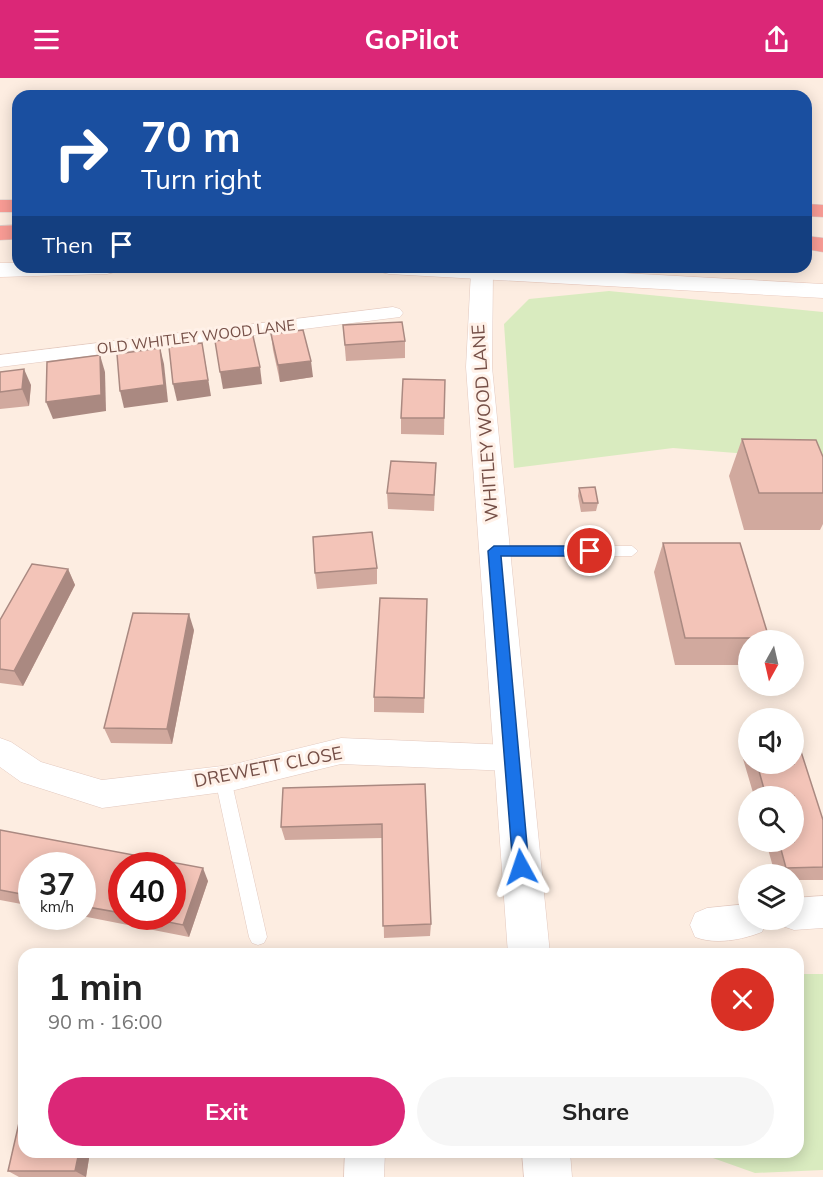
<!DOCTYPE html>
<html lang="en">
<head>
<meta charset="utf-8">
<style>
	body { margin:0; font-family:Mulish,sans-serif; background:#f6f6f6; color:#222; height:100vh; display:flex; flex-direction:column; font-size:22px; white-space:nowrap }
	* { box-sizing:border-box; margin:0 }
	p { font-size:20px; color:#767676 }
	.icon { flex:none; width:33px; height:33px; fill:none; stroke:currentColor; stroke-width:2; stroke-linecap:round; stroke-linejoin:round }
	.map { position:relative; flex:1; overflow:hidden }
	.details { position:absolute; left:18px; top:870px; width:786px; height:210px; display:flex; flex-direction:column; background:#fff; border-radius:18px; box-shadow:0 3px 15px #0003 }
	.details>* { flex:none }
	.banner { position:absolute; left:12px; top:12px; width:800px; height:183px; border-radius:18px; box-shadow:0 3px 15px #0003; background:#1a4fa0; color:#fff; overflow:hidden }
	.needle { width:39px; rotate:188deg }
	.fabs { position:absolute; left:738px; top:552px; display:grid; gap:12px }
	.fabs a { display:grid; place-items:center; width:66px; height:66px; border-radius:50%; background:#fff; box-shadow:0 3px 15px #0003; font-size:30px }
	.speed { position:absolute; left:18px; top:774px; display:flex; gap:12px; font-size:30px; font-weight:700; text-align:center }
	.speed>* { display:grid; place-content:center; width:78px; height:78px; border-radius:50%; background:#fff; box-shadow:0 3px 15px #0003; line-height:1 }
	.speed small { font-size:15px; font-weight:400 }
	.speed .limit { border:9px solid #d22; background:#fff; color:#111 }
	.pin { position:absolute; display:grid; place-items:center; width:51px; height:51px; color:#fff; margin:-26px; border:3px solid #fff; border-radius:50%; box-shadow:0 2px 6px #0007 }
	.me { position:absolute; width:66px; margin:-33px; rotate:355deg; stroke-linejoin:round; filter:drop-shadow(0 0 4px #0008) }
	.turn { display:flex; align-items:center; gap:21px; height:126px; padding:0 30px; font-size:27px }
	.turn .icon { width:78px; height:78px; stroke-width:2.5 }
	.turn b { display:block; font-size:42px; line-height:51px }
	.then { display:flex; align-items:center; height:57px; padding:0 30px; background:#0003; gap:12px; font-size:22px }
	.round { display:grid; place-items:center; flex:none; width:63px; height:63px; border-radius:32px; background:#f6f6f6 }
	.head { display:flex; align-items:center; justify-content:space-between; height:102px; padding:0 30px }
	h1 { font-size:36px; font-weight:700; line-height:45px }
	.action { display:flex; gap:12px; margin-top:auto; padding:12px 30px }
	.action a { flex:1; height:69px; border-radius:36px; background:#db2777; color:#fff; font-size:24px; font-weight:700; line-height:69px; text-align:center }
	.action a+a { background:#f6f6f6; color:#222 }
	header { display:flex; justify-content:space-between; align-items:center; height:78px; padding:0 30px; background:#db2777; color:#fff; font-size:27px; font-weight:700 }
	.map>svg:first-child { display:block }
	.green { fill:#d9ebbf }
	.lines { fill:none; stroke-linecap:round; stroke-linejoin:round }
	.service-casing { stroke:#e3c9bf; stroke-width:1 }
	.minor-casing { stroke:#e3c9bf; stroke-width:1 }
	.tertiary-casing { stroke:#e3c9bf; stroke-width:1 }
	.secondary-casing { stroke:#e8c8bc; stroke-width:1 }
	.motorway-casing { stroke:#d8cecb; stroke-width:1 }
	.service { fill:#fff; fill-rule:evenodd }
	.minor { fill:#fff; fill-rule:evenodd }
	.tertiary { fill:#fff; fill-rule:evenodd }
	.secondary { fill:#fff; fill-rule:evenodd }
	.motorway { fill:#f99c95; fill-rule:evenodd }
	.wall { fill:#d1a99e; fill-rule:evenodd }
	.shaded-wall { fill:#aa8981 }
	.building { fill:#f3c4b8; stroke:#aa8981; stroke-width:1.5 }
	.route { fill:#1a73e8; stroke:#114b97; stroke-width:1.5 }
	.labels { text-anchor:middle; stroke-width:6; stroke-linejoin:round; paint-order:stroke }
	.far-street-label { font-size:15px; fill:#754f47; stroke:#fff1e8 }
	.street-label { font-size:18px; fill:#754f47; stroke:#fff1e8 }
</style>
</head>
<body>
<header><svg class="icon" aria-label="menu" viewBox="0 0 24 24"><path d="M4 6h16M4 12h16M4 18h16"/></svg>GoPilot<svg class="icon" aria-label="share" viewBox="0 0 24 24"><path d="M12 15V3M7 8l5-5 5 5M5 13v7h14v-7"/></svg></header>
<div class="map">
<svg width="823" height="1099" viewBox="0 0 823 1099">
	<rect width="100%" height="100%" fill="#fdede1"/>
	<!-- green -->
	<g class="green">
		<polygon points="609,213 823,234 823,382 673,370 514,390 504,246 529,221"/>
		<polygon points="798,896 823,896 823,1092 755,1095 696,1074 798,1074"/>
	</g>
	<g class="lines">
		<!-- service casing -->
		<g class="service-casing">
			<g id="service">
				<polygon points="494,468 632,468 638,473 632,478 494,478 488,473"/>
				<polygon points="223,694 228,696 231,701 267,859 264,865 258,867 252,865 249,859 215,701 218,696"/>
			</g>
		</g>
		<!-- minor casing -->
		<g class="minor-casing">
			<g id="minor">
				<polygon points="393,229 400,231 403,235 400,239 0,289 0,277"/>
				<polygon points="0,660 11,664 41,684 102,702 231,687 341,660 511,667 522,671 526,680 522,689 511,693 341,686 231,713 102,730 21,704 0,689"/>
				<polygon points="823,818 823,850 794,852 782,848 780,842 794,842 794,820"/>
				<path d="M748,826V842H767L762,854C742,862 715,867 695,859L690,847L695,835L707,830Z"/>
				<polygon points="345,1074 385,1074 384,1099 344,1099"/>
			</g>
		</g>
		<!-- tertiary casing -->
		<g class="tertiary-casing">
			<g id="tertiary">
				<polygon points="473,189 491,189 493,193 492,289 550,876 508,876 466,289 471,193"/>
				<polygon points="522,1074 570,1074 572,1099 524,1099"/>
			</g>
		</g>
		<!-- secondary casing -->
		<g class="secondary-casing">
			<g id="secondary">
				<polygon points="0,185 18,185 18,189 118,189 115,194 107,196 0,199"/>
				<polygon points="378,189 513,189 823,206 823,220 389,196 381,194"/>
			</g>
		</g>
		<!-- motorway casing -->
		<g class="motorway-casing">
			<g id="motorway">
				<rect x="0" y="122" width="18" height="12"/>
				<polygon points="806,126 823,127 823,139 806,138"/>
				<polygon points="18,147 18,161 0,162 0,148"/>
				<polygon points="806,158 823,160 823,174 806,171"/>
			</g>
		</g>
		<!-- service -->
		<use href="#service" class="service"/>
		<!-- minor -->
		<use href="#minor" class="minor"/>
		<!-- tertiary -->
		<use href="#tertiary" class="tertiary"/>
		<!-- secondary -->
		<use href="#secondary" class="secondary"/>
		<!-- motorway -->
		<use href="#motorway" class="motorway"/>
	</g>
	<!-- wall -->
	<g class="wall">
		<polygon points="343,247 405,263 405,280 346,283"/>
		<polygon points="271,256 313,299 280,304 273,272"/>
		<polygon points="0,294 31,307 29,328 0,331"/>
		<polygon points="445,302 444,357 401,356 401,340"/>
		<polygon points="742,361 822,377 823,377 823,446 820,452 744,452 729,398"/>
		<polygon points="436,385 434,433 388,431 387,415"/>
		<polygon points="579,410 598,425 596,433 581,434 578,418"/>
		<polygon points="663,465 769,560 768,562 748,562 748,587 675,587 654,494"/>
		<polygon points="377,490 377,506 317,511 315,495"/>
		<polygon points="68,491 75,507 23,608 0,605 0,542"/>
		<polygon points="427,521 424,635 374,634 374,619"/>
		<polygon points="194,552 172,666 111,665 104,650"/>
		<polygon points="748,661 748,686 794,686 823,742 823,802 794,802 794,796 775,796 766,764 794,764 794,718 754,718 741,674"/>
		<polygon points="425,706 431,846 430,858 384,860 382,760 285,762 281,749"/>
		<path d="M0,752L208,803L189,859L82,838V788H32V828L0,822ZM122,788L172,838H122Z"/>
		<polygon points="90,1074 86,1099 19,1099 8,1093"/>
	</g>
	<!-- shaded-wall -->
	<g class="shaded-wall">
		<polygon points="202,265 211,318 177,323 173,306"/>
		<polygon points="160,270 164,286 168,324 124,330 120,313"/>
		<polygon points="100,277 105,294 106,333 53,341 46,324"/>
		<polygon points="311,283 313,299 280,304 278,287"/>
		<polygon points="260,289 262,306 223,311 220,294"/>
		<polygon points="24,291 31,307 29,328 22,311"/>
		<polygon points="68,491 75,507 23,608 14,593"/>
		<polygon points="189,536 194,552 172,666 167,651"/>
		<polygon points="203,790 208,803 189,859 183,847"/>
		<polygon points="79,1074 90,1074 86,1099 75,1093"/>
	</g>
	<!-- building -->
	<g class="building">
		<polygon points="402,244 405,263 345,267 343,247"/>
		<polygon points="303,252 311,283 278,287 271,256"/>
		<polygon points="253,258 260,289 220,294 215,263"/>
		<polygon points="202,265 208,302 173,306 169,269"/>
		<polygon points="160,270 164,307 120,313 117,276"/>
		<polygon points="100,277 101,317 46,324 47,284"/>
		<polygon points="24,291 22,311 0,314 0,294"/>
		<polygon points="403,301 445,302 444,340 401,340"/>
		<polygon points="742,361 816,362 823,379 823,415 759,415"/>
		<polygon points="391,383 436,385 434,417 387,415"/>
		<polygon points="595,409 598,425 583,425 579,410"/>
		<polygon points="372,454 377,490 315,495 313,459"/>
		<polygon points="663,465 740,465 769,560 685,560"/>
		<polygon points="32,486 68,491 14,593 0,591 0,542"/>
		<polygon points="380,520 427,521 424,620 374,619"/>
		<polygon points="133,535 189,536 167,651 104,650"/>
		<polygon points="794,658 796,658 823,742 823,789 786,790 779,764 794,764 794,718 766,718 757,686 794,686"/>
		<polygon points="425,706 431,846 383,848 382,746 281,749 283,710"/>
		<polygon points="0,752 203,790 183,847 138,838 172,838 172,788 122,788 122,835 82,828 82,788 32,788 32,818 0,812"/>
		<polygon points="24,1023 24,1074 79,1074 75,1093 8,1093"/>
	</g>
	<!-- route -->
	<polygon class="route" points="494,468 590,468 596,473 590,478 501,478 529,789 527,794 521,797 515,794 513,789 488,473"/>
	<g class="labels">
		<!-- far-street labels -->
		<g class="far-street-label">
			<text transform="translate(196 259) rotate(-7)" y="5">OLD WHITLEY WOOD LANE</text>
		</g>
		<!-- street labels -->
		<g class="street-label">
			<text transform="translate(485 345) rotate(-94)" y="6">WHITLEY WOOD LANE</text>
			<text transform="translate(268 689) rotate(-11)" y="6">DREWETT CLOSE</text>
		</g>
	</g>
</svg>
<div class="fabs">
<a><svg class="needle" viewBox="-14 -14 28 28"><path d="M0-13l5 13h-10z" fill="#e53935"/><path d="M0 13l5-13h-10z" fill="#767676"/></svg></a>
<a><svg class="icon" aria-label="sound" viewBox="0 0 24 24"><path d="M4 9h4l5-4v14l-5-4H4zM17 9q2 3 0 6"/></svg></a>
<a><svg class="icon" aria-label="search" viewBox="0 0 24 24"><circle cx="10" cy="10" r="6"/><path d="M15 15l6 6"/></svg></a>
<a><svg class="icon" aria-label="layers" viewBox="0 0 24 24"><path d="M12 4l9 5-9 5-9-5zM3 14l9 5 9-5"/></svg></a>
</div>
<div class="speed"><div>37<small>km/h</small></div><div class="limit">40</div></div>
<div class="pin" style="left:590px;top:473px;background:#d93025"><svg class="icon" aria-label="arrive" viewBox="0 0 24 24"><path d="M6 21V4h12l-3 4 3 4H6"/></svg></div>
<svg class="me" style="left:521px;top:789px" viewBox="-20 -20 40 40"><path d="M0-17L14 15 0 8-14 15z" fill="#1a73e8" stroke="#fff" stroke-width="4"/></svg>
<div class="banner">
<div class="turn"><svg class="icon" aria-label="right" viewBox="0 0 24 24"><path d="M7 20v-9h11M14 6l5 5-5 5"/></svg><div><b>70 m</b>Turn right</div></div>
<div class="then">Then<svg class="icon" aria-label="arrive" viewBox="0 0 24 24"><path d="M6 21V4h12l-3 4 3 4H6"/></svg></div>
</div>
<section class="details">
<div class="head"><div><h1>1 min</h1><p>90 m · 16:00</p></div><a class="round" style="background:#d93025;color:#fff"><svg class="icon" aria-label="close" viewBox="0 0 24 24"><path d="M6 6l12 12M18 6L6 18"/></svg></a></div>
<div class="action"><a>Exit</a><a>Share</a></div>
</section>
</div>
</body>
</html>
